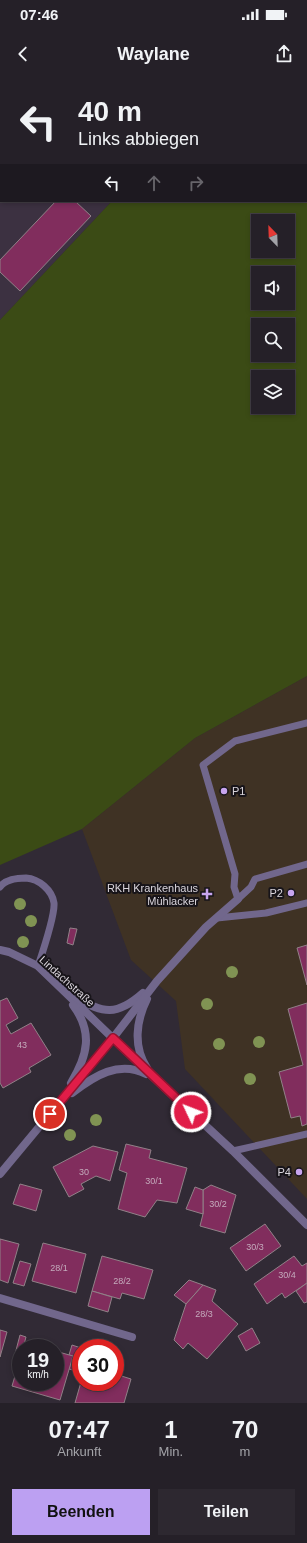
<!DOCTYPE html>
<html lang="de">
<head>
<meta charset="utf-8">
<style>
	body { margin:0; font-family:Helvetica,sans-serif; background:#2d2830; color:#f1f3f6; height:100vh; display:flex; flex-direction:column; font-size:15px; white-space:nowrap }
	* { box-sizing:border-box; margin:0 }
	p { font-size:13px; color:#a3a3a8 }
	.icon { flex:none; width:22px; height:22px; fill:none; stroke:currentColor; stroke-width:2; stroke-linecap:round; stroke-linejoin:round }
	.map { position:relative; height:1323px; overflow:hidden }
	.details { display:flex; flex-direction:column; background:#252028; flex:1 }
	.details>* { flex:none }
	.banner { position:absolute; left:0px; top:0px; width:307px; height:122px; box-shadow:0 2px 6px #0003,0 0 0 1px #423e45; background:#252028; color:#f1f3f6; overflow:hidden }
	.needle { width:26px; rotate:337deg }
	.fabs { position:absolute; left:251px; top:134px; display:grid; gap:8px }
	.fabs a { display:grid; place-items:center; width:44px; height:44px; border-radius:0px; background:#252028; box-shadow:0 2px 6px #0003,0 0 0 1px #423e45; font-size:20px }
	.speed { position:absolute; left:12px; top:1259px; display:flex; gap:8px; font-size:20px; font-weight:700; text-align:center }
	.speed>* { display:grid; place-content:center; width:52px; height:52px; border-radius:50%; background:#252028; box-shadow:0 2px 6px #0003,0 0 0 1px #423e45; line-height:1 }
	.speed small { font-size:10px; font-weight:400 }
	.speed .limit { border:6px solid #d22; background:#fff; color:#111 }
	.pin { position:absolute; display:grid; place-items:center; width:34px; height:34px; color:#fff; margin:-17px; border:2px solid #fff; border-radius:50%; box-shadow:0 1px 4px #0007 }
	.me { position:absolute; width:44px; margin:-22px; rotate:313deg; stroke-linejoin:round; filter:drop-shadow(0 0 3px #0008) }
	.turn { display:flex; align-items:center; gap:14px; height:84px; padding:0 12px; font-size:18px }
	.turn .icon { width:52px; height:52px; stroke-width:2.5 }
	.turn b { display:block; font-size:28px; line-height:34px }
	.lanes { display:flex; align-items:center; height:38px; padding:0 12px; background:#0003; justify-content:center; gap:20px; direction:ltr }
	.lanes .off { opacity:.35 }
	.eta { display:flex; justify-content:space-evenly; align-items:center; height:68px; text-align:center }
	.eta b { font-size:24px; font-weight:800; line-height:28px }
	.primary-button { display:flex; gap:8px; margin-top:auto; padding:8px 12px }
	.primary-button a { flex:1; height:46px; border-radius:0px; background:#bca0f2; color:#111; font-size:16px; font-weight:800; line-height:46px; text-align:center }
	.primary-button a+a { background:#2d2830; color:#f1f3f6 }
	.status { display:flex; justify-content:space-between; align-items:center; height:28px; padding:0 20px; background:#252028; direction:ltr }
	.status svg { height:11px; fill:currentColor }
	header { display:flex; justify-content:space-between; align-items:center; height:52px; padding:0 12px; background:#252028; font-size:18px; font-weight:800 }
	.map>svg:first-child { display:block }
	.built { fill:#3c3141 }
	.medical { fill:#3f3224 }
	.green { fill:#3b4b15; fill-rule:evenodd }
	.building { fill:#812d5d; stroke:#918188 }
	.lines { fill:none; stroke-linecap:round; stroke-linejoin:round }
	.lane { stroke:#71678c; stroke-width:7 }
	.street { stroke:#71678c; stroke-width:8 }
	.tree { fill:#809353 }
	.route-casing { stroke:#92132f; stroke-width:10 }
	.route { stroke:#e11d48; stroke-width:7 }
	.poi-dot { fill:#c8a5ef; stroke:#171419; stroke-width:1.5 }
	.labels { text-anchor:middle; stroke-width:4; stroke-linejoin:round; paint-order:stroke }
	.number-label { font-size:9px; fill:#c4abbc }
	.poi-label { font-size:11px; fill:#dad5dc; stroke:#171419; text-anchor:end }
	.street-label { font-size:11px; fill:#dad5dc; stroke:#171419 }
</style>
</head>
<body>
<div class="status"><b>07:46</b><svg viewBox="0 0 49 12"><path d="M0 12V9h3v3zM5 12V6h3v6zM10 12V3h3v9zM15 12V0h3v12zM26 1h20v11H26zM47 4h2v5h-2z"/></svg></div>
<header><svg class="icon" aria-label="back" viewBox="0 0 24 24"><path d="M15 5l-7 7 7 7"/></svg>Waylane<svg class="icon" aria-label="share" viewBox="0 0 24 24"><path d="M12 15V3M7 8l5-5 5 5M5 13v7h14v-7"/></svg></header>
<div class="map">
<svg width="307" height="1323" viewBox="0 0 307 1323">
	<rect width="100%" height="100%" fill="#312a35"/>
	<!-- built -->
	<polygon class="built" points="0,0 226,0 1,1 1,121 112,121 0,240"/>
	<!-- medical -->
	<polygon class="medical" points="307,596 307,1119 185,989 176,921 131,880 82,749 195,658"/>
	<!-- green -->
	<path class="green" d="M226,0H307V596L195,658L82,749L0,785V240L112,121H306V1H225ZM258,141H288V171H258ZM258,193H288V223H258ZM258,245H288V275H258ZM258,297H288V327H258Z"/>
	<!-- building -->
	<g class="building">
		<polygon points="56,121 75,121 91,136 20,211 0,192 0,180"/>
		<polygon points="70,848 77,849 73,865 67,863"/>
		<polygon points="307,865 307,905 297,868"/>
		<polygon points="7,918 18,938 6,945 11,954 31,943 51,975 29,988 31,992 3,1008 0,1003 0,921"/>
		<polygon points="307,923 307,1044 302,1046 300,1036 291,1038 279,992 303,985 288,929"/>
		<polygon points="126,1064 151,1070 149,1078 187,1088 177,1123 157,1120 145,1137 118,1129 127,1093 119,1090"/>
		<polygon points="93,1066 118,1072 110,1101 96,1096 81,1104 84,1109 69,1117 53,1087"/>
		<polygon points="20,1104 42,1110 36,1131 13,1124"/>
		<polygon points="211,1105 236,1115 225,1153 200,1146 203,1134 203,1110"/>
		<polygon points="195,1107 203,1110 203,1134 186,1129"/>
		<polygon points="265,1144 281,1166 246,1191 230,1168"/>
		<polygon points="0,1159 19,1164 8,1203 0,1200"/>
		<polygon points="43,1163 86,1174 76,1213 32,1201"/>
		<polygon points="102,1176 153,1190 144,1219 122,1213 120,1219 92,1211"/>
		<polygon points="294,1176 302,1186 307,1183 307,1203 285,1218 282,1213 267,1224 254,1204"/>
		<polygon points="20,1181 31,1184 24,1206 13,1203"/>
		<polygon points="189,1200 203,1205 186,1224 174,1215"/>
		<polygon points="307,1203 307,1222 304,1223 296,1211"/>
		<polygon points="203,1205 216,1210 212,1221 238,1244 207,1279 188,1263 183,1269 174,1260 186,1224"/>
		<polygon points="92,1211 112,1217 108,1232 88,1226"/>
		<polygon points="252,1248 260,1263 246,1271 238,1256"/>
		<polygon points="0,1250 7,1252 0,1277"/>
		<polygon points="20,1255 26,1257 23,1268 21,1268 20,1279 14,1278"/>
		<polygon points="25,1262 46,1268 23,1268"/>
		<polygon points="72,1265 81,1268 81,1277 77,1291 69,1289 73,1276 69,1275"/>
		<polygon points="55,1271 73,1276 60,1320 12,1306 21,1276 21,1302 55,1302"/>
		<polygon points="115,1294 131,1299 124,1323 75,1323 81,1302 115,1302"/>
	</g>
	<g class="lines">
		<!-- lane -->
		<g class="lane">
			<polyline points="307,643 235,661 203,685 235,794 234,807 238,819 251,807 255,799 307,784"/>
			<path d="M0,807C5,800 17,798 26,798C39,799 52,810 54,823C55,834 42,874 38,886"/>
			<polyline points="217,838 266,833 307,823"/>
			<polyline points="233,1071 307,1054"/>
		</g>
		<!-- street -->
		<g class="street">
			<polyline points="42,1 43,0"/>
			<polyline points="0,42 1,41"/>
			<polyline points="0,870 9,872 38,886 153,997 233,1071 307,1145"/>
			<path d="M75,917C103,934 117,936 143,913"/>
			<path d="M147,988C133,967 136,941 147,919"/>
			<path d="M71,1003C88,975 93,952 73,925"/>
			<path d="M72,1013C94,996 119,980 146,994"/>
			<polyline points="0,1094 113,958 157,901 206,847 238,819"/>
			<polyline points="0,1218 132,1257"/>
		</g>
	</g>
	<!-- trees -->
	<g class="tree">
		<circle cx="20" cy="824" r="6"/>
		<circle cx="31" cy="841" r="6"/>
		<circle cx="23" cy="862" r="6"/>
		<circle cx="232" cy="892" r="6"/>
		<circle cx="207" cy="924" r="6"/>
		<circle cx="259" cy="962" r="6"/>
		<circle cx="219" cy="964" r="6"/>
		<circle cx="250" cy="999" r="6"/>
		<circle cx="96" cy="1040" r="6"/>
		<circle cx="70" cy="1055" r="6"/>
	</g>
	<g class="lines">
		<!-- route casing -->
		<g class="route-casing">
			<polyline id="route" points="50,1034 113,958 191,1032"/>
		</g>
		<!-- route -->
		<use href="#route" class="route"/>
	</g>
	<!-- markers -->
	<g class="poi-dot">
		<circle cx="224" cy="711" r="4"/>
		<circle cx="291" cy="813" r="4"/>
		<path d="M205 808h4v4h4v4h-4v4h-4v-4h-4v-4h4z"/>
		<circle cx="299" cy="1092" r="4"/>
	</g>
	<g class="labels">
		<!-- number labels -->
		<g class="number-label">
			<text x="22" y="968">43</text>
			<text x="84" y="1095">30</text>
			<text x="154" y="1104">30/1</text>
			<text x="218" y="1127">30/2</text>
			<text x="255" y="1170">30/3</text>
			<text x="59" y="1191">28/1</text>
			<text x="287" y="1198">30/4</text>
			<text x="122" y="1204">28/2</text>
			<text x="204" y="1237">28/3</text>
		</g>
		<!-- poi labels -->
		<g class="poi-label">
			<text x="232" y="715" text-anchor="start">P1</text>
			<text x="198" y="812">RKH Krankenhaus<tspan x="198" dy="13">Mühlacker</tspan></text>
			<text x="283" y="817">P2</text>
			<text x="291" y="1096">P4</text>
		</g>
		<!-- street labels -->
		<g class="street-label">
			<text transform="translate(67 901) rotate(42)" y="4">Lindachstraße</text>
		</g>
	</g>
</svg>
<div class="fabs">
<a><svg class="needle" viewBox="-14 -14 28 28"><path d="M0-13l5 13h-10z" fill="#e53935"/><path d="M0 13l5-13h-10z" fill="#a3a3a8"/></svg></a>
<a><svg class="icon" aria-label="sound" viewBox="0 0 24 24"><path d="M4 9h4l5-4v14l-5-4H4zM17 9q2 3 0 6"/></svg></a>
<a><svg class="icon" aria-label="search" viewBox="0 0 24 24"><circle cx="10" cy="10" r="6"/><path d="M15 15l6 6"/></svg></a>
<a><svg class="icon" aria-label="layers" viewBox="0 0 24 24"><path d="M12 4l9 5-9 5-9-5zM3 14l9 5 9-5"/></svg></a>
</div>
<div class="speed"><div>19<small>km/h</small></div><div class="limit">30</div></div>
<div class="pin" style="left:50px;top:1034px;background:#d93025"><svg class="icon" aria-label="arrive" viewBox="0 0 24 24"><path d="M6 21V4h12l-3 4 3 4H6"/></svg></div>
<svg class="me" style="left:191px;top:1032px" viewBox="-20 -20 40 40"><circle r="17" fill="#e11d48" stroke="#fff" stroke-width="3"/><path d="M0-11L8 9 0 5-8 9z" fill="#fff"/></svg>
<div class="banner">
<div class="turn"><svg class="icon" aria-label="left" viewBox="0 0 24 24"><path d="M17 20v-9H6M10 6l-5 5 5 5"/></svg><div><b>40 m</b>Links abbiegen</div></div>
<div class="lanes"><svg class="icon" aria-label="left" viewBox="0 0 24 24"><path d="M17 20v-9H6M10 6l-5 5 5 5"/></svg><svg class="icon off" aria-label="ahead" viewBox="0 0 24 24"><path d="M12 20V5M6 11l6-6 6 6"/></svg><svg class="icon off" aria-label="right" viewBox="0 0 24 24"><path d="M7 20v-9h11M14 6l5 5-5 5"/></svg></div>
</div>
</div>
<section class="details">
<div class="eta">
<div><b>07:47</b><p>Ankunft</p></div>
<div><b>1</b><p>Min.</p></div>
<div><b>70</b><p>m</p></div>
</div>
<div class="primary-button"><a>Beenden</a><a>Teilen</a></div>
</section>
</body>
</html>
